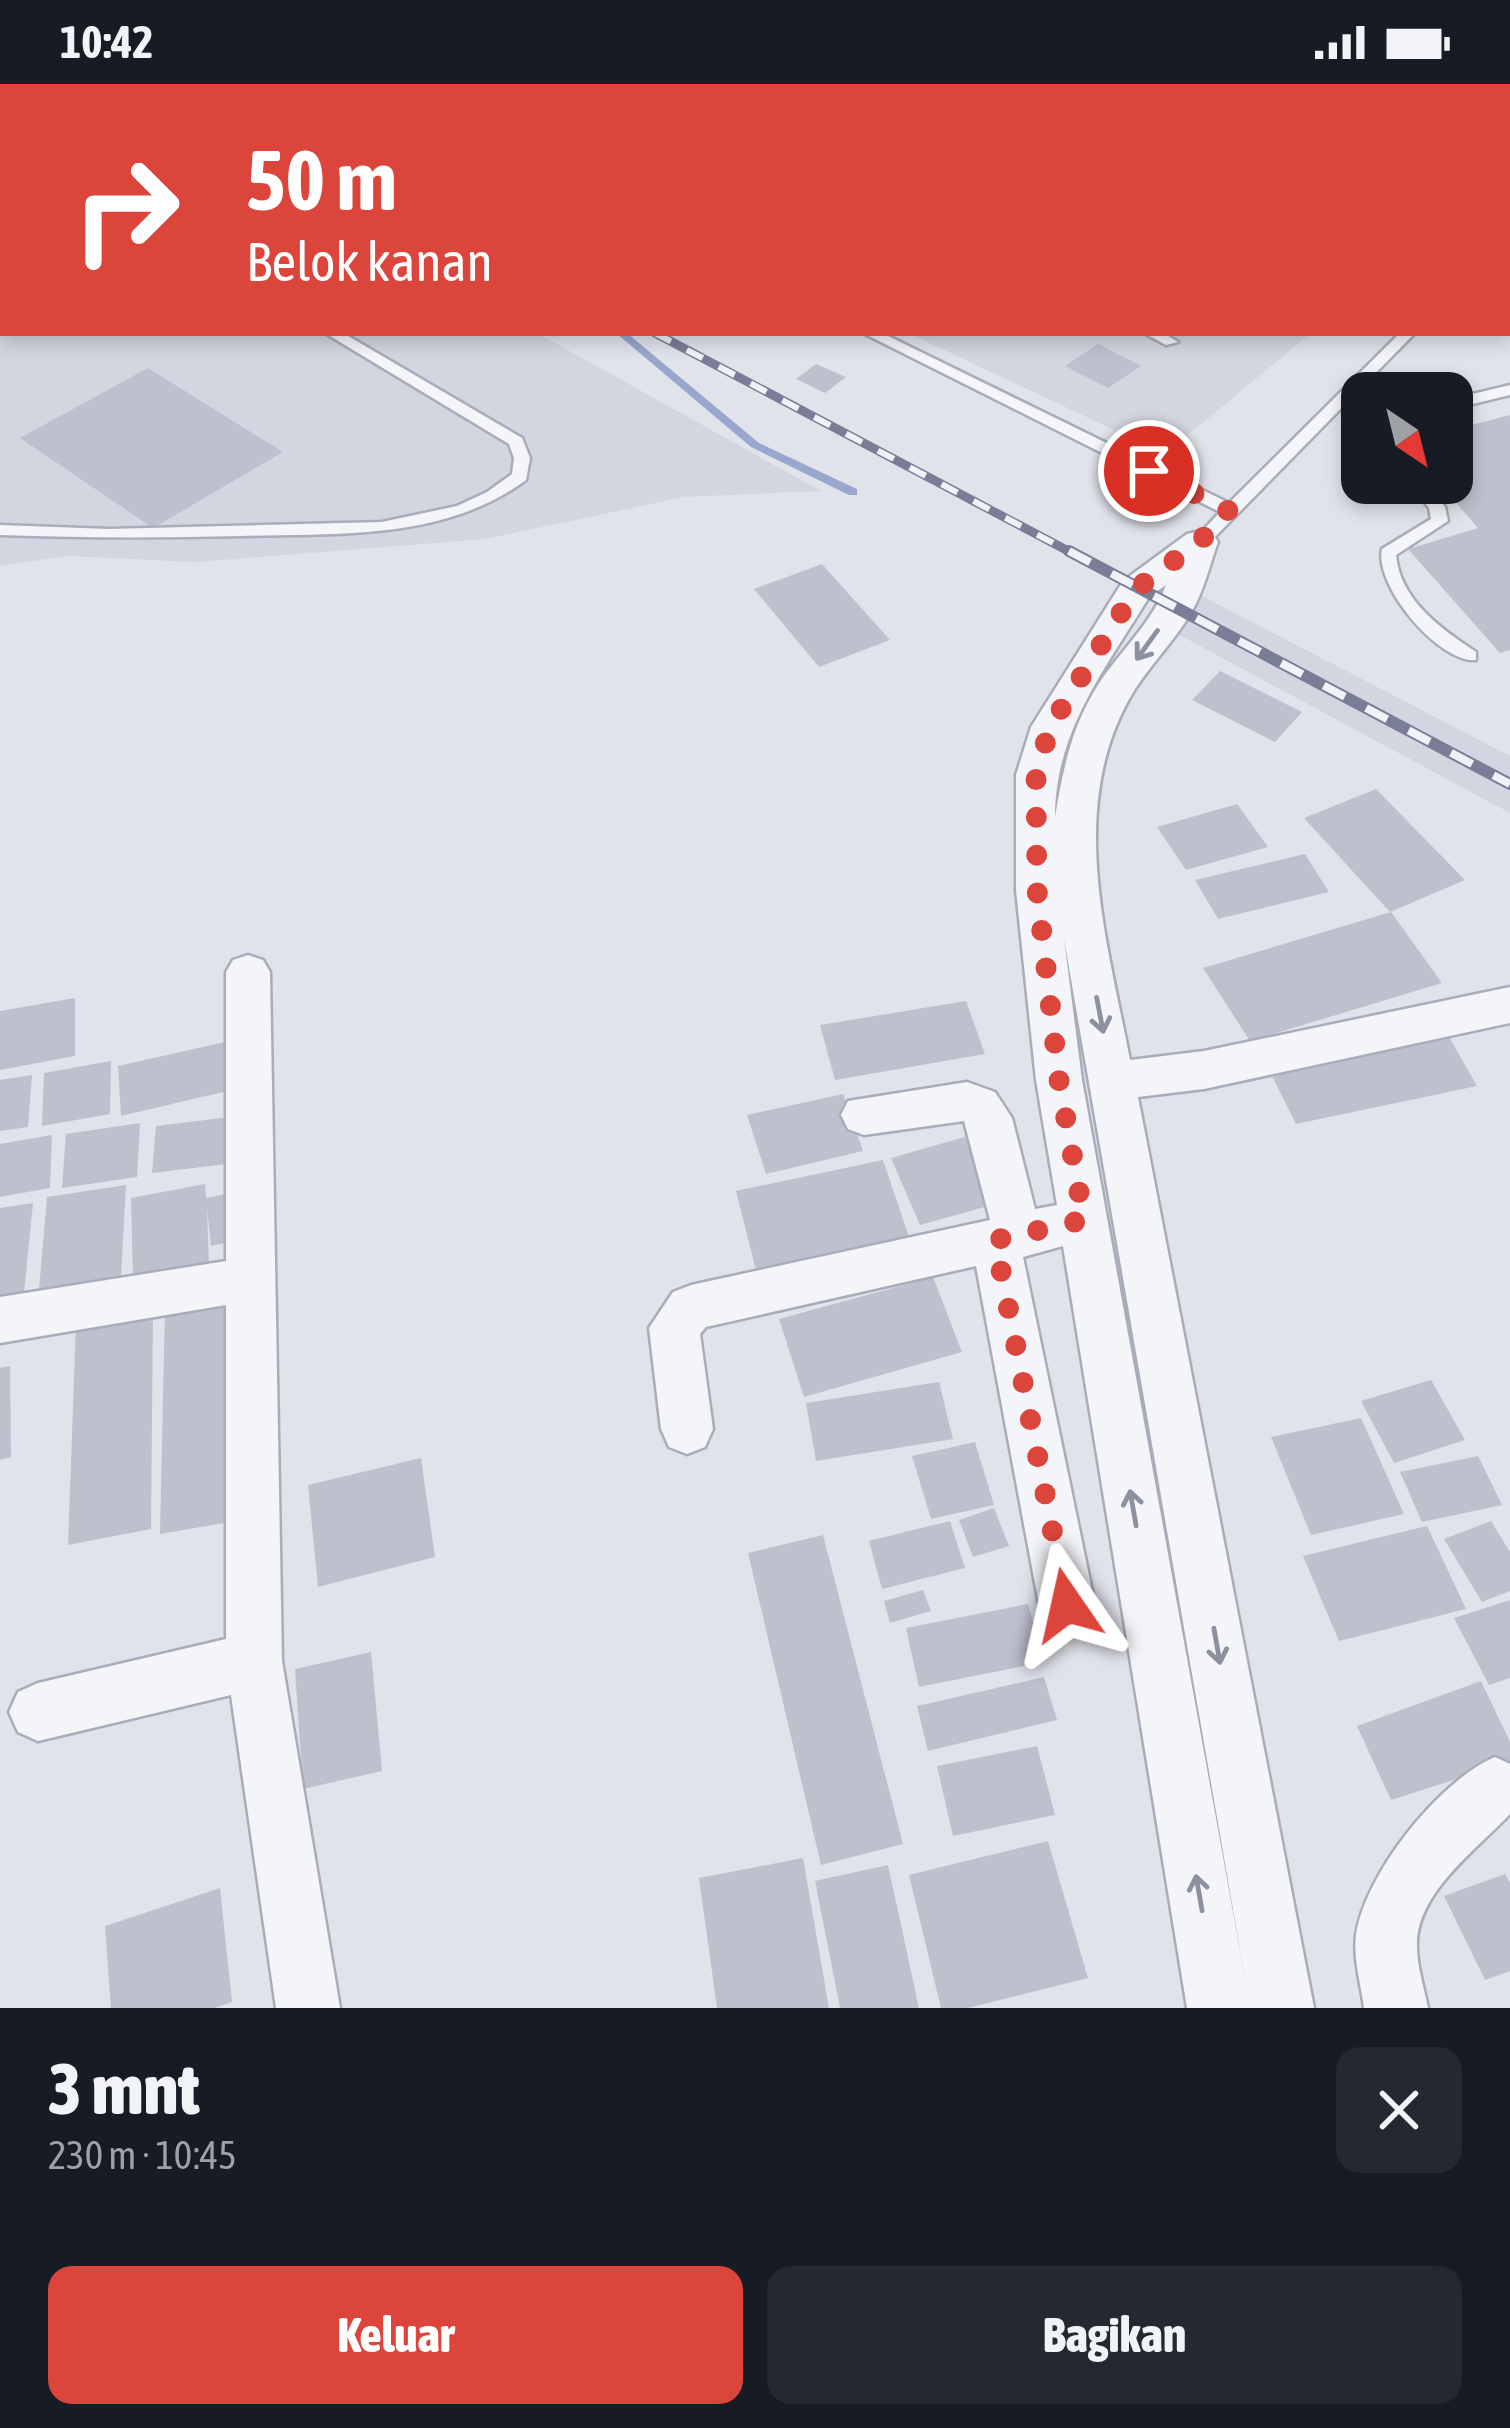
<!DOCTYPE html>
<html lang="id">
<head>
<meta charset="utf-8">
<style>
	body { margin:0; font-family:"Asap Condensed",sans-serif; background:#242831; color:#f1f3f6; height:100vh; display:flex; flex-direction:column; font-size:45px; white-space:nowrap }
	* { box-sizing:border-box; margin:0 }
	p { font-size:39px; color:#9ea1a6 }
	.icon { flex:none; width:66px; height:66px; fill:none; stroke:currentColor; stroke-width:2; stroke-linecap:round; stroke-linejoin:round }
	.map { position:relative; height:1924px; overflow:hidden }
	.panel { display:flex; flex-direction:column; background:#171b24; flex:1 }
	.panel>* { flex:none }
	.guide { position:absolute; left:0px; top:0px; width:1512px; height:252px; box-shadow:0 6px 18px #0003; background:#db453b; color:#fff; overflow:hidden }
	.needle { width:78px; rotate:145deg }
	.tools { position:absolute; left:1341px; top:288px; display:grid; gap:24px }
	.tools a { display:grid; place-items:center; width:132px; height:132px; border-radius:24px; background:#171b24; box-shadow:0 6px 18px #0003; font-size:60px }
	.pin { position:absolute; display:grid; place-items:center; width:102px; height:102px; color:#fff; margin:-51px; border:6px solid #fff; border-radius:50%; box-shadow:0 3px 12px #0007 }
	.me { position:absolute; width:132px; margin:-66px; rotate:349deg; stroke-linejoin:round; filter:drop-shadow(0 0 9px #0008) }
	.turn { display:flex; align-items:center; gap:42px; height:252px; padding:0 48px; font-size:54px }
	.turn .icon { width:156px; height:156px; stroke-width:2.5 }
	.turn b { display:block; font-size:84px; line-height:102px }
	.round { display:grid; place-items:center; flex:none; width:126px; height:126px; border-radius:24px; background:#242831 }
	.overview { display:flex; align-items:center; justify-content:space-between; height:204px; padding:0 48px }
	h1 { font-size:72px; font-weight:800; line-height:90px }
	.button { display:flex; gap:24px; margin-top:auto; padding:24px 48px }
	.button a { flex:1; height:138px; border-radius:24px; background:#db453b; color:#fff; font-size:48px; font-weight:800; line-height:138px; text-align:center }
	.button a+a { background:#242831; color:#f1f3f6 }
	.status { display:flex; justify-content:space-between; align-items:center; height:84px; padding:0 60px; background:#171b24; direction:ltr }
	.status svg { height:33px; fill:currentColor }
	.map>svg:first-child { display:block }
	.built { fill:#d3d5e0 }
	.lines { fill:none; stroke-linecap:round; stroke-linejoin:round }
	.stream { fill:#99a7ce; fill-rule:evenodd }
	.building { fill:#bec0ce }
	.service-casing { stroke:#aaacb9; stroke-width:5 }
	.minor-casing { stroke:#aaacb9; stroke-width:5 }
	.service { fill:#f4f5f9; fill-rule:evenodd }
	.minor { fill:#f4f5f9; fill-rule:evenodd }
	.rail-far1-casing { stroke:#797e96; stroke-width:9 }
	.rail-casing { stroke:#797e96; stroke-width:12 }
	.rail-far1 { stroke:#f1f2f8; stroke-width:6; stroke-dasharray:18; stroke-linecap:butt }
	.rail { stroke:#f1f2f8; stroke-width:8; stroke-dasharray:24; stroke-linecap:butt }
	.oneway { stroke:#8e909f }
	.route { stroke:#db453b; stroke-width:21; stroke-dasharray:0 37.8 }
</style>
</head>
<body>
<div class="status"><b>10:42</b><svg viewBox="0 0 49 12"><path d="M0 12V9h3v3zM5 12V6h3v6zM10 12V3h3v9zM15 12V0h3v12zM26 1h20v11H26zM47 4h2v5h-2z"/></svg></div>
<div class="map">
<svg width="1510" height="1924" viewBox="0 0 1510 1924">
	<rect width="100%" height="100%" fill="#e1e3eb"/>
	<!-- built -->
	<g class="built">
		<polygon points="0,0 94,3 3,3 3,249 537,249 821,407 684,413 485,455 196,478 66,472 0,482"/>
		<polygon points="710,0 1510,0 1510,84 1509,3"/>
		<polygon points="908,249 1311,249 1165,370"/>
		<polygon points="1200,511 1510,672 1510,729 1174,548"/>
	</g>
	<g class="lines">
		<!-- stream -->
		<g class="stream">
			<polygon points="707,0 715,0 716,3 708,3"/>
			<polygon points="616,249 627,249 759,359 857,405 857,411 849,411 751,363"/>
		</g>
	</g>
	<!-- building -->
	<g class="building">
		<polygon points="1098,260 1141,282 1108,304 1065,282"/>
		<polygon points="816,280 846,293 825,309 796,295"/>
		<polygon points="148,284 283,368 153,444 20,354"/>
		<polygon points="1510,331 1510,566 1500,569 1408,465 1478,444 1439,399 1452,399 1452,346"/>
		<polygon points="822,480 890,556 819,583 754,505"/>
		<polygon points="1220,587 1302,628 1275,658 1192,616"/>
		<polygon points="1376,705 1465,796 1390,828 1304,734"/>
		<polygon points="1237,720 1268,763 1186,786 1157,743"/>
		<polygon points="1305,770 1329,808 1218,835 1195,796"/>
		<polygon points="1391,828 1442,899 1250,957 1203,884"/>
		<polygon points="75,914 75,972 0,986 0,927"/>
		<polygon points="966,917 985,970 835,996 820,941"/>
		<polygon points="1444,944 1477,1002 1296,1040 1266,980"/>
		<polygon points="234,956 240,1004 121,1032 118,982"/>
		<polygon points="111,977 110,1030 42,1042 44,989"/>
		<polygon points="32,991 28,1043 0,1047 0,996"/>
		<polygon points="843,1010 863,1067 766,1090 747,1031"/>
		<polygon points="230,1033 227,1080 152,1089 156,1042"/>
		<polygon points="140,1039 137,1093 62,1104 66,1050"/>
		<polygon points="975,1050 1006,1117 920,1141 891,1074"/>
		<polygon points="52,1051 50,1104 0,1113 0,1060"/>
		<polygon points="883,1076 910,1156 757,1190 736,1107"/>
		<polygon points="205,1100 206,1114 245,1106 249,1154 211,1162 207,1124 209,1182 133,1197 131,1114"/>
		<polygon points="126,1101 121,1194 39,1206 47,1113"/>
		<polygon points="33,1119 24,1209 0,1213 0,1124"/>
		<polygon points="933,1193 962,1268 804,1313 779,1235"/>
		<polygon points="229,1212 230,1438 160,1450 165,1222"/>
		<polygon points="153,1225 151,1445 68,1461 76,1239"/>
		<polygon points="10,1282 11,1373 0,1376 0,1284"/>
		<polygon points="1431,1296 1465,1356 1394,1379 1361,1317"/>
		<polygon points="939,1298 953,1355 816,1377 806,1319"/>
		<polygon points="1361,1334 1404,1430 1311,1451 1271,1353"/>
		<polygon points="975,1358 994,1421 931,1435 912,1372"/>
		<polygon points="1478,1372 1502,1421 1422,1438 1400,1388"/>
		<polygon points="421,1374 435,1473 318,1503 308,1401"/>
		<polygon points="994,1424 1009,1462 973,1473 959,1436"/>
		<polygon points="950,1437 965,1484 882,1505 869,1457"/>
		<polygon points="1491,1437 1510,1468 1510,1507 1482,1518 1444,1455"/>
		<polygon points="1427,1442 1466,1525 1339,1557 1303,1472"/>
		<polygon points="823,1451 903,1760 821,1781 748,1469"/>
		<polygon points="923,1506 931,1527 890,1539 884,1517"/>
		<polygon points="1510,1516 1510,1594 1489,1601 1454,1534"/>
		<polygon points="1028,1520 1044,1578 919,1603 906,1544"/>
		<polygon points="371,1568 382,1687 303,1705 295,1585"/>
		<polygon points="1044,1593 1057,1636 928,1667 917,1622"/>
		<polygon points="1481,1597 1510,1658 1510,1678 1391,1716 1357,1642"/>
		<polygon points="1037,1662 1055,1731 953,1752 937,1682"/>
		<polygon points="1048,1757 1088,1894 968,1924 941,1924 909,1791"/>
		<polygon points="803,1774 829,1924 717,1924 699,1794"/>
		<polygon points="888,1781 919,1924 840,1924 815,1797"/>
		<polygon points="1505,1790 1510,1799 1510,1887 1485,1896 1444,1812"/>
		<polygon points="220,1804 232,1918 215,1924 111,1924 105,1842"/>
	</g>
	<g class="lines">
		<!-- service casing -->
		<g class="service-casing">
			<g id="service">
				<polygon points="411,0 425,0 427,3 413,3"/>
				<polygon points="753,0 765,0 766,3 754,3"/>
				<polygon points="786,0 798,0 799,3 787,3"/>
				<polygon points="1252,0 1397,0 1397,1 1249,3"/>
				<polygon points="0,60 3,61 3,69 0,68"/>
				<polygon points="1510,144 1510,153 1509,153 1509,144"/>
				<path d="M325,249H343L522,354L530,374L526,396C444,457 338,449 241,452C160,454 81,454 0,451V441L109,445L382,438L457,422L487,408L512,390L514,374L509,360Z"/>
				<polygon points="863,249 882,249 1229,419 1400,249 1415,249 1206,462 1200,463 1192,458 1220,428"/>
				<polygon points="1144,249 1163,249 1178,258 1166,261"/>
				<polygon points="1510,301 1510,311 1452,325 1452,315"/>
				<path d="M1410,399H1426L1445,423L1448,437L1396,471C1400,516 1441,545 1476,568V576C1439,579 1374,502 1382,465L1431,435L1429,424Z"/>
			</g>
		</g>
		<!-- minor casing -->
		<g class="minor-casing">
			<g id="minor">
				<path d="M1200,447L1213,450L1218,458C1210,480 1204,506 1192,527C1174,559 1145,585 1128,617C1067,729 1108,859 1130,976L1204,967L1510,903V939L1204,1005L1138,1013L1314,1924H1187L1063,1162L1023,1173L1095,1521L1087,1541L1067,1549L1047,1541L1039,1521L976,1182L706,1243L700,1250L713,1345L705,1363L687,1370L669,1363L661,1345L649,1244L673,1208L691,1201L990,1136L964,1037L864,1051L848,1045L841,1031L848,1017L967,998L995,1008L1012,1034L1035,1125L1057,1121L1036,996L1016,806V691L1031,643L1123,497L1187,450ZM1166,501C1152,539 1120,567 1098,601C1071,643 1063,686 1055,733C1055,647 1106,584 1149,513ZM1064,855L1245,1894L1082,996Z"/>
				<polygon points="248,871 263,876 270,888 282,1577 340,1924 276,1924 231,1611 38,1657 18,1648 9,1628 18,1608 38,1599 226,1555 226,1221 0,1259 0,1213 226,1177 226,888 233,876"/>
				<path d="M1495,1673L1510,1680V1730C1477,1765 1419,1807 1417,1858C1416,1880 1424,1903 1428,1924H1364C1361,1900 1353,1875 1356,1851C1365,1790 1439,1697 1495,1673Z"/>
			</g>
		</g>
		<!-- service -->
		<use href="#service" class="service"/>
		<!-- minor -->
		<use href="#minor" class="minor"/>
		<!-- rail-far1 casing -->
		<g class="rail-far1-casing">
			<g id="rail-far1">
				<polyline points="186,0 191,3"/>
				<polyline points="655,249 1074,470"/>
			</g>
		</g>
		<!-- rail casing -->
		<g class="rail-casing">
			<polyline id="rail" points="1069,467 1510,700"/>
		</g>
		<!-- rail-far1 -->
		<use href="#rail-far1" class="rail-far1"/>
		<!-- rail -->
		<use href="#rail" class="rail"/>
	</g>
	<!-- one-way arrows -->
	<defs><path id="oneway-shaft" d="M-6 0H5M1.5-3L5.5 0L1.5 3" fill="none" stroke-width="1.6" stroke-linecap="round" stroke-linejoin="round" transform="scale(3)"/></defs>
	<g class="oneway">
		<use href="#oneway-shaft" transform="translate(1147 561) rotate(126)"/>
		<use href="#oneway-shaft" transform="translate(1100 931) rotate(79)"/>
		<use href="#oneway-shaft" transform="translate(1133 1424) rotate(-100)"/>
		<use href="#oneway-shaft" transform="translate(1217 1562) rotate(80)"/>
		<use href="#oneway-shaft" transform="translate(1199 1809) rotate(-100)"/>
	</g>
	<g class="lines">
		<!-- route -->
		<polyline class="route" points="1067,1521 995,1156 1084,1136 1059,996 1037,806 1036,691 1050,643 1136,505 1199,458 1229,427 1149,387"/>
	</g>
</svg>
<div class="tools">
<a><svg class="needle" viewBox="-14 -14 28 28"><path d="M0-13l5 13h-10z" fill="#e53935"/><path d="M0 13l5-13h-10z" fill="#9ea1a6"/></svg></a>
</div>
<div class="pin" style="left:1149px;top:387px;background:#d93025"><svg class="icon" aria-label="arrive" viewBox="0 0 24 24"><path d="M6 21V4h12l-3 4 3 4H6"/></svg></div>
<svg class="me" style="left:1067px;top:1521px" viewBox="-20 -20 40 40"><path d="M0-17L14 15 0 8-14 15z" fill="#db453b" stroke="#fff" stroke-width="4"/></svg>
<div class="guide">
<div class="turn"><svg class="icon" aria-label="right" viewBox="0 0 24 24"><path d="M7 20v-9h11M14 6l5 5-5 5"/></svg><div><b>50 m</b>Belok kanan</div></div>
</div>
</div>
<section class="panel">
<div class="overview"><div><h1>3 mnt</h1><p>230 m · 10:45</p></div><a class="round"><svg class="icon" aria-label="close" viewBox="0 0 24 24"><path d="M6 6l12 12M18 6L6 18"/></svg></a></div>
<div class="button"><a>Keluar</a><a>Bagikan</a></div>
</section>
</body>
</html>
